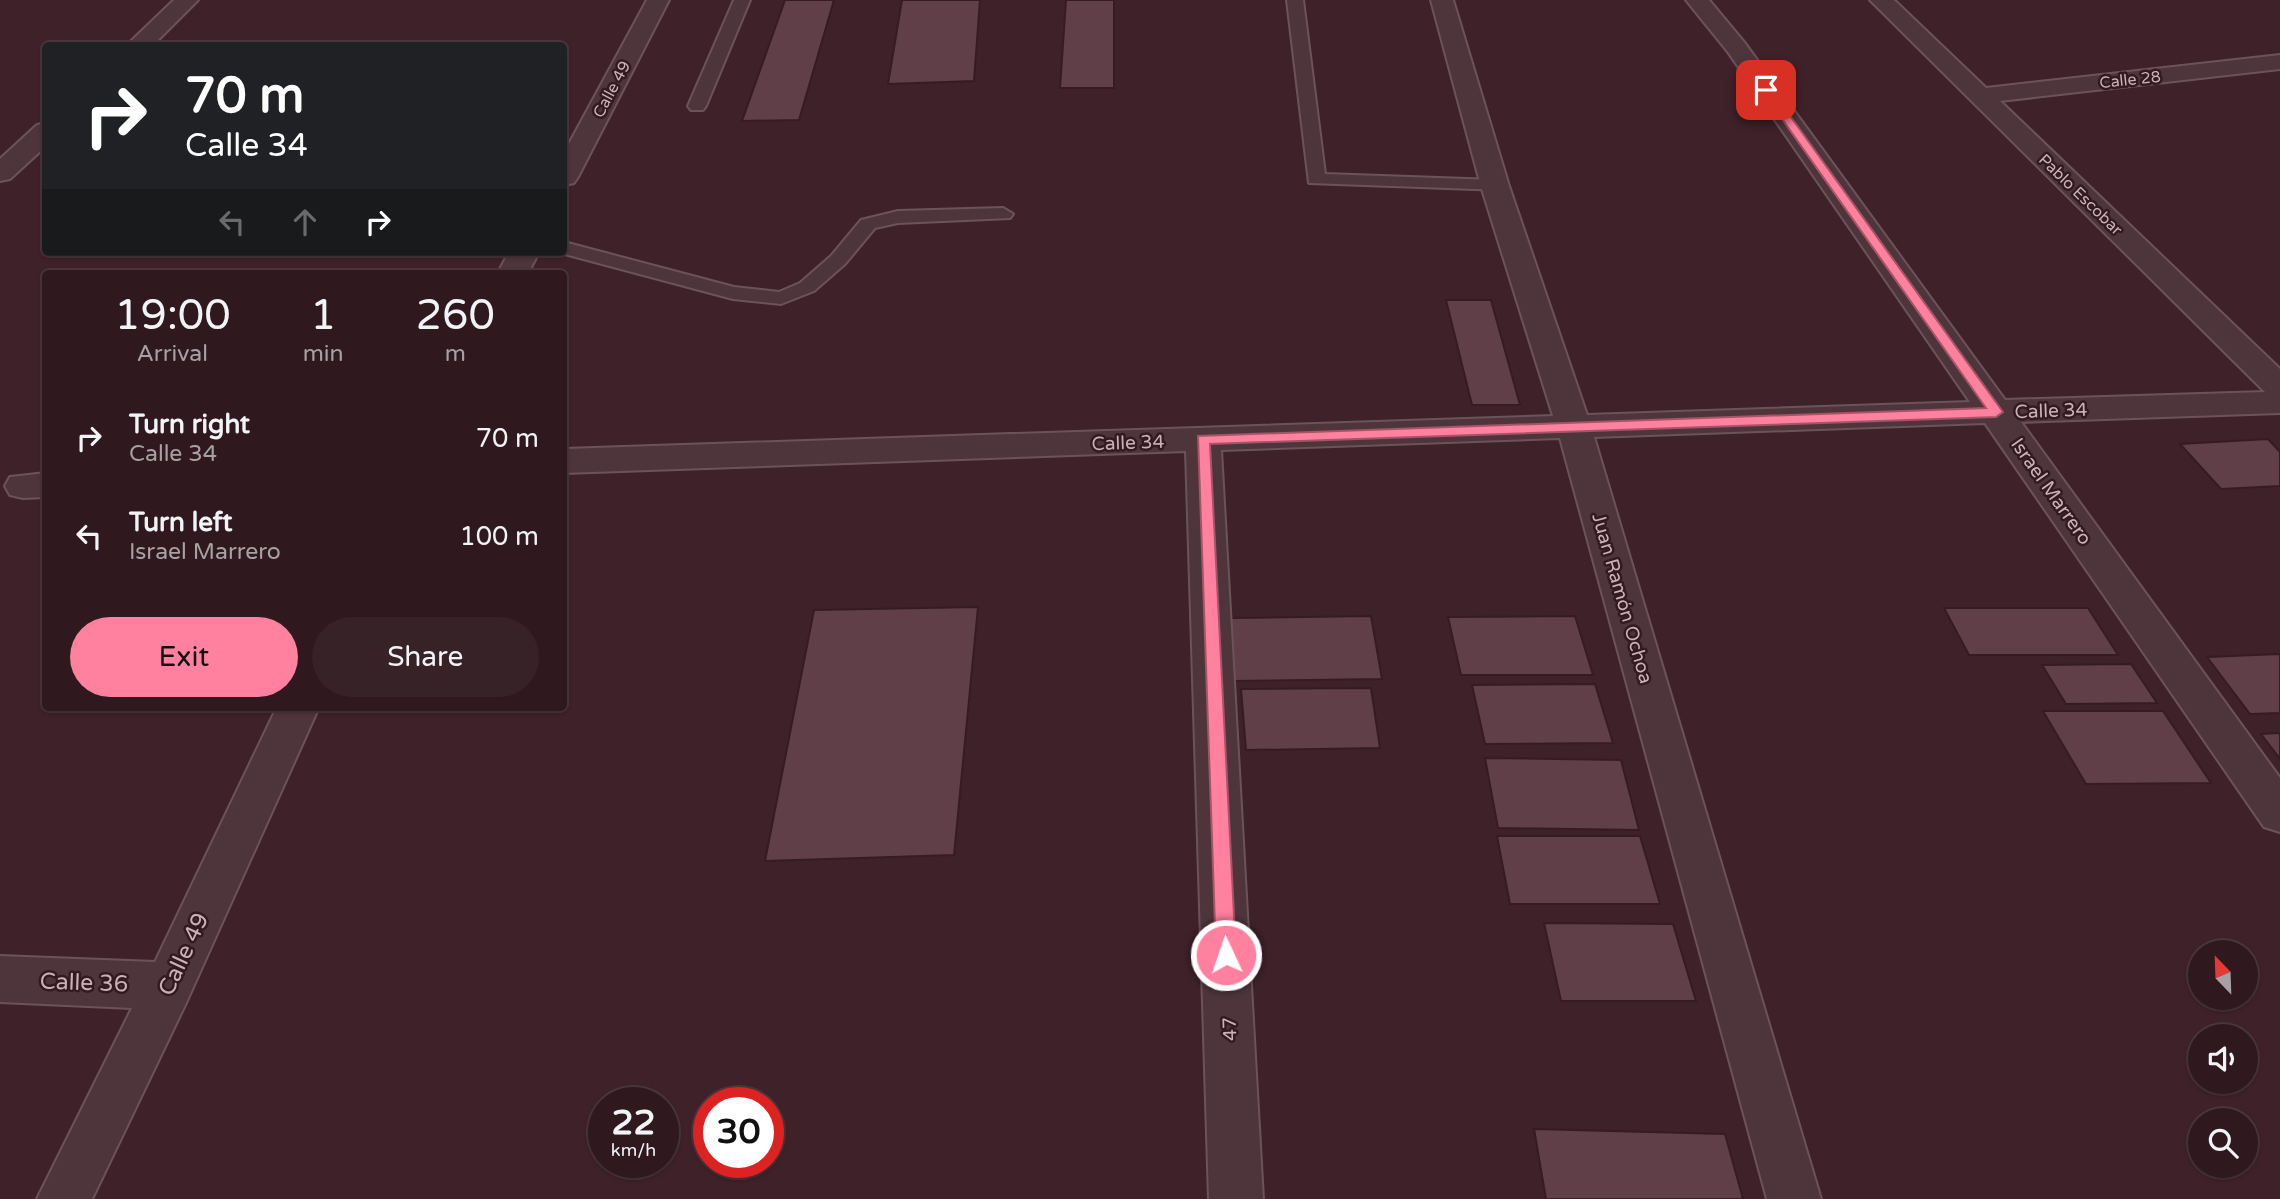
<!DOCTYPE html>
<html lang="en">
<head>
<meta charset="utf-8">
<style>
	body { margin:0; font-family:"Varela Round",sans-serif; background:#372228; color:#f1f3f6; height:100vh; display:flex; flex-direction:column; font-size:26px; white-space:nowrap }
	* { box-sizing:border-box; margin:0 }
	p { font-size:23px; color:#a7a0a4 }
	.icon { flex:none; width:38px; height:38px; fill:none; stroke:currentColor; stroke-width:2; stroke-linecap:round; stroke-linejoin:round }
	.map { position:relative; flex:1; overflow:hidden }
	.panel { position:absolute; left:42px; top:270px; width:525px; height:441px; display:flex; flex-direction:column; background:#2f191f; border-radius:7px; box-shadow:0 2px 5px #0004,0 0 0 2px #4a383d }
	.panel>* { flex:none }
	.top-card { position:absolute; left:42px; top:42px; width:525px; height:214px; border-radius:7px; box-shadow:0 2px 5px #0004,0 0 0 2px #4a383d; background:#202124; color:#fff; overflow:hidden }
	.needle { width:46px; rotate:337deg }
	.fabs { position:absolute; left:2188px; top:940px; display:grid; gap:14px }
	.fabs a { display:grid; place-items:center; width:70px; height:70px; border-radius:50%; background:#2f191f; box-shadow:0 2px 5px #0004,0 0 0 2px #4a383d; font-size:35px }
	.speed { position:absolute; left:588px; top:1087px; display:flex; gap:14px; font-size:35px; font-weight:700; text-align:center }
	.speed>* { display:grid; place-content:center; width:91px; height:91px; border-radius:50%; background:#2f191f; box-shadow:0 2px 5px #0004,0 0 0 2px #4a383d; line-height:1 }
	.speed small { font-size:18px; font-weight:400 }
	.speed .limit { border:10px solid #d22; background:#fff; color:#111 }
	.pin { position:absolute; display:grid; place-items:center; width:60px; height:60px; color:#fff; margin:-30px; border-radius:14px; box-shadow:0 4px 10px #0006 }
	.me { position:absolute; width:77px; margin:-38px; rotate:357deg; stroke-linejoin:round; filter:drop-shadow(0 0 5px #0008) }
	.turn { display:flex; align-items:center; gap:24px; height:147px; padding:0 28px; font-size:32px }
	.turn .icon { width:91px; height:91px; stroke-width:2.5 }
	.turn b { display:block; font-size:49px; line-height:60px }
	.lanes { display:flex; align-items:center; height:66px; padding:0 28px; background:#0003; justify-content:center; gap:35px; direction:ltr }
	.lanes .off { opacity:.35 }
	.eta { display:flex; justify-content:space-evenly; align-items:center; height:119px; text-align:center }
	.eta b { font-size:42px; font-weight:600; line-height:49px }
	.button { display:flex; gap:14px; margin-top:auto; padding:14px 28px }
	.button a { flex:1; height:80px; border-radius:42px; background:#ff819f; color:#111; font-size:28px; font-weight:600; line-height:80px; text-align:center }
	.button a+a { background:#372228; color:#f1f3f6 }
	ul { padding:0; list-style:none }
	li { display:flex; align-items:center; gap:21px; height:98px; padding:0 28px }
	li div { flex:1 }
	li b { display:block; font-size:26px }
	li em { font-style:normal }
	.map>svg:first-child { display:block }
	.building { fill:#613f48; stroke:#351c23; stroke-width:2 }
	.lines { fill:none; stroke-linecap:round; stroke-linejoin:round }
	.lane-casing { stroke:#6c535a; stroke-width:4 }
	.street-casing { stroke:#6c535a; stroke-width:4 }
	.lane { fill:#4e353c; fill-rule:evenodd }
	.street { fill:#4e353c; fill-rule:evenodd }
	.route { fill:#ff819f; stroke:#a65467; stroke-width:2 }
	.labels { text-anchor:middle; stroke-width:5; stroke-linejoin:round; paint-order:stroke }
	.far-street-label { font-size:16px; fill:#cab1b7; stroke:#331a21 }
	.street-label { font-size:19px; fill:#cab1b7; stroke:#331a21 }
	.near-street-label { font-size:23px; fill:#cab1b7; stroke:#331a21 }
</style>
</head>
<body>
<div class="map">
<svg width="2280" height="1199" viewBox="0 0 2280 1199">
	<rect width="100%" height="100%" fill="#3f2129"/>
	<!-- building -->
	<g class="building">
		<polygon points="785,0 834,0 799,120 742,121"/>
		<polygon points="902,0 980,0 974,81 888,84"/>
		<polygon points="1066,0 1114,0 1114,88 1060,88"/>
		<polygon points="1446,300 1491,300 1520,405 1472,405"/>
		<polygon points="2268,439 2280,452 2280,486 2221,489 2180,444"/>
		<polygon points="978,607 954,855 765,861 814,610"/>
		<polygon points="1944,608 2088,608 2118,655 1969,655"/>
		<polygon points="1371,616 1382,679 1234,681 1230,618"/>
		<polygon points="1575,616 1593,675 1461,675 1448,617"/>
		<polygon points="2280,654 2280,713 2250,714 2207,657"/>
		<polygon points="2131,664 2157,703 2066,704 2042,665"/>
		<polygon points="1595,684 1613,743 1485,744 1472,685"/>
		<polygon points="1371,688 1380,748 1246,750 1241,689"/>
		<polygon points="2043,711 2163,711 2211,783 2086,784"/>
		<polygon points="2280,733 2280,759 2261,734"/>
		<polygon points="1485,758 1621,760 1639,830 1498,828"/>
		<polygon points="1497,836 1640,836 1660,904 1510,904"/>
		<polygon points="1544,923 1673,924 1696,1001 1561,1001"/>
		<polygon points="1534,1129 1725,1134 1743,1199 1546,1199"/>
	</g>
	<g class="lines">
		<!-- lane casing -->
		<g class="lane-casing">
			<g id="lane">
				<polygon points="734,0 750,0 706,106 703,110 691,110 688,106"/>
				<polygon points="1287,0 1303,0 1325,174 1495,180 1504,186 1502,190 1309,183"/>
				<polygon points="1003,208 1013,214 1010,218 898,223 875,228 845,264 814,291 781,304 733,299 557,252 564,252 564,242 734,287 779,292 800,283 831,256 861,220 898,211"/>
			</g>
		</g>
		<!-- street casing -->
		<g class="street-casing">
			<g id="street">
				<polygon points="174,0 198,0 152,46 126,46"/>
				<polygon points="647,0 669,0 578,177 574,183 564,185 564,153"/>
				<polygon points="1431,0 1453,0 1509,186 1587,415 1970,402 1728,52 1686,0 1709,0 1744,42 2005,400 2265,392 1870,0 1894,0 1986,88 2280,55 2280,69 2000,101 2280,369 2280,413 2021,422 2280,778 2280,832 2264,827 1985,423 1594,437 1821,1199 1767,1199 1560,438 1221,450 1263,1199 1209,1199 1186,451 564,473 564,449 1553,416 1481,186"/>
				<polygon points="46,123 46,146 10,179 0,181 0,159 37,125"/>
				<polygon points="509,252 539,252 528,273 498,273"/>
				<polygon points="46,473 46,497 23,498 10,495 5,486 10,477"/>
				<polygon points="277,707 319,707 186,1003 92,1199 37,1199 132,1008 0,1002 0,956 155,962"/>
			</g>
		</g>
		<!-- lane -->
		<use href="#lane" class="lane"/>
		<!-- street -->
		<use href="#street" class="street"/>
	</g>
	<!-- route -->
	<polygon class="route" points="1763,88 1770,88 2003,412 1996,417 1210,444 1236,955 1233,961 1226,964 1219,961 1216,955 1198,436 1986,408 1763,92"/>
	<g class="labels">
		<!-- far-street labels -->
		<g class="far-street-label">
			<text transform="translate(2130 79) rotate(-6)" y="6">Calle 28</text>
			<text transform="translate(611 89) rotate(-62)" y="6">Calle 49</text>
			<text transform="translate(2081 194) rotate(44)" y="6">Pablo Escobar</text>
		</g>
		<!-- street labels -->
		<g class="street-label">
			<text transform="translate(2051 410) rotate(-2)" y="7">Calle 34</text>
			<text transform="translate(1128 442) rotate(-2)" y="7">Calle 34</text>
			<text transform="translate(2052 491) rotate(55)" y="7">Israel Marrero</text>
			<text transform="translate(1623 598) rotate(74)" y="7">Juan Ramón Ochoa</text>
			<text transform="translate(1229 1029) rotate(-92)" y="7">47</text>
		</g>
		<!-- near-street labels -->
		<g class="near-street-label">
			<text transform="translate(183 954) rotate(-65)" y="8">Calle 49</text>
			<text transform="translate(84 982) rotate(2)" y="8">Calle 36</text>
		</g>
	</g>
</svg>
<div class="fabs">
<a><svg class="needle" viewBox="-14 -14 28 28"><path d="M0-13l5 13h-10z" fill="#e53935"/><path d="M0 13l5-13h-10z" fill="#a7a0a4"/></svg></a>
<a><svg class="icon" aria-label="sound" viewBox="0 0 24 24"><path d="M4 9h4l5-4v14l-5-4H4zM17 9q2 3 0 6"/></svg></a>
<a><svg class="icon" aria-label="search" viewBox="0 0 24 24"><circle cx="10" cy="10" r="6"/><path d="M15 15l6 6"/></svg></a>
</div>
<div class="speed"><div>22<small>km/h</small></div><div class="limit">30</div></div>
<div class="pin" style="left:1766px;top:90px;background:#d93025"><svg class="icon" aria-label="arrive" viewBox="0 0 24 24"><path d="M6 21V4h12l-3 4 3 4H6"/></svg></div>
<svg class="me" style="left:1226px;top:955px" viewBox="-20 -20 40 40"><circle r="17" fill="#ff819f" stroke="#fff" stroke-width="3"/><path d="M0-11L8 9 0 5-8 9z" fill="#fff"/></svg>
<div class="top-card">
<div class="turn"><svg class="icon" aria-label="right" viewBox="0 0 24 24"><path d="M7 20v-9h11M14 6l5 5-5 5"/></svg><div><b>70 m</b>Calle 34</div></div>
<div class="lanes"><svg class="icon off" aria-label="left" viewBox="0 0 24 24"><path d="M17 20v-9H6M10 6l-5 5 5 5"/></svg><svg class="icon off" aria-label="ahead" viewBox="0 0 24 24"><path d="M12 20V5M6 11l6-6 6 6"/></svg><svg class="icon" aria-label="right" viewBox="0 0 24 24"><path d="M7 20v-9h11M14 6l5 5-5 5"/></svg></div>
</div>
<section class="panel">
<div class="eta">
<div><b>19:00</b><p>Arrival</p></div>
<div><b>1</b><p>min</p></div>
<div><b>260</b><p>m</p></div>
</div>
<ul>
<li><svg class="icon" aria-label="right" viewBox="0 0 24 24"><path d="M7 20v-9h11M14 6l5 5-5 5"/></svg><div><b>Turn right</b><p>Calle 34</p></div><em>70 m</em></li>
<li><svg class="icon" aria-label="left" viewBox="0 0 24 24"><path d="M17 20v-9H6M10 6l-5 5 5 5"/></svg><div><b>Turn left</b><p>Israel Marrero</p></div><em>100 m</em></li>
</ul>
<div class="button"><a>Exit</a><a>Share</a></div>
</section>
</div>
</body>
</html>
